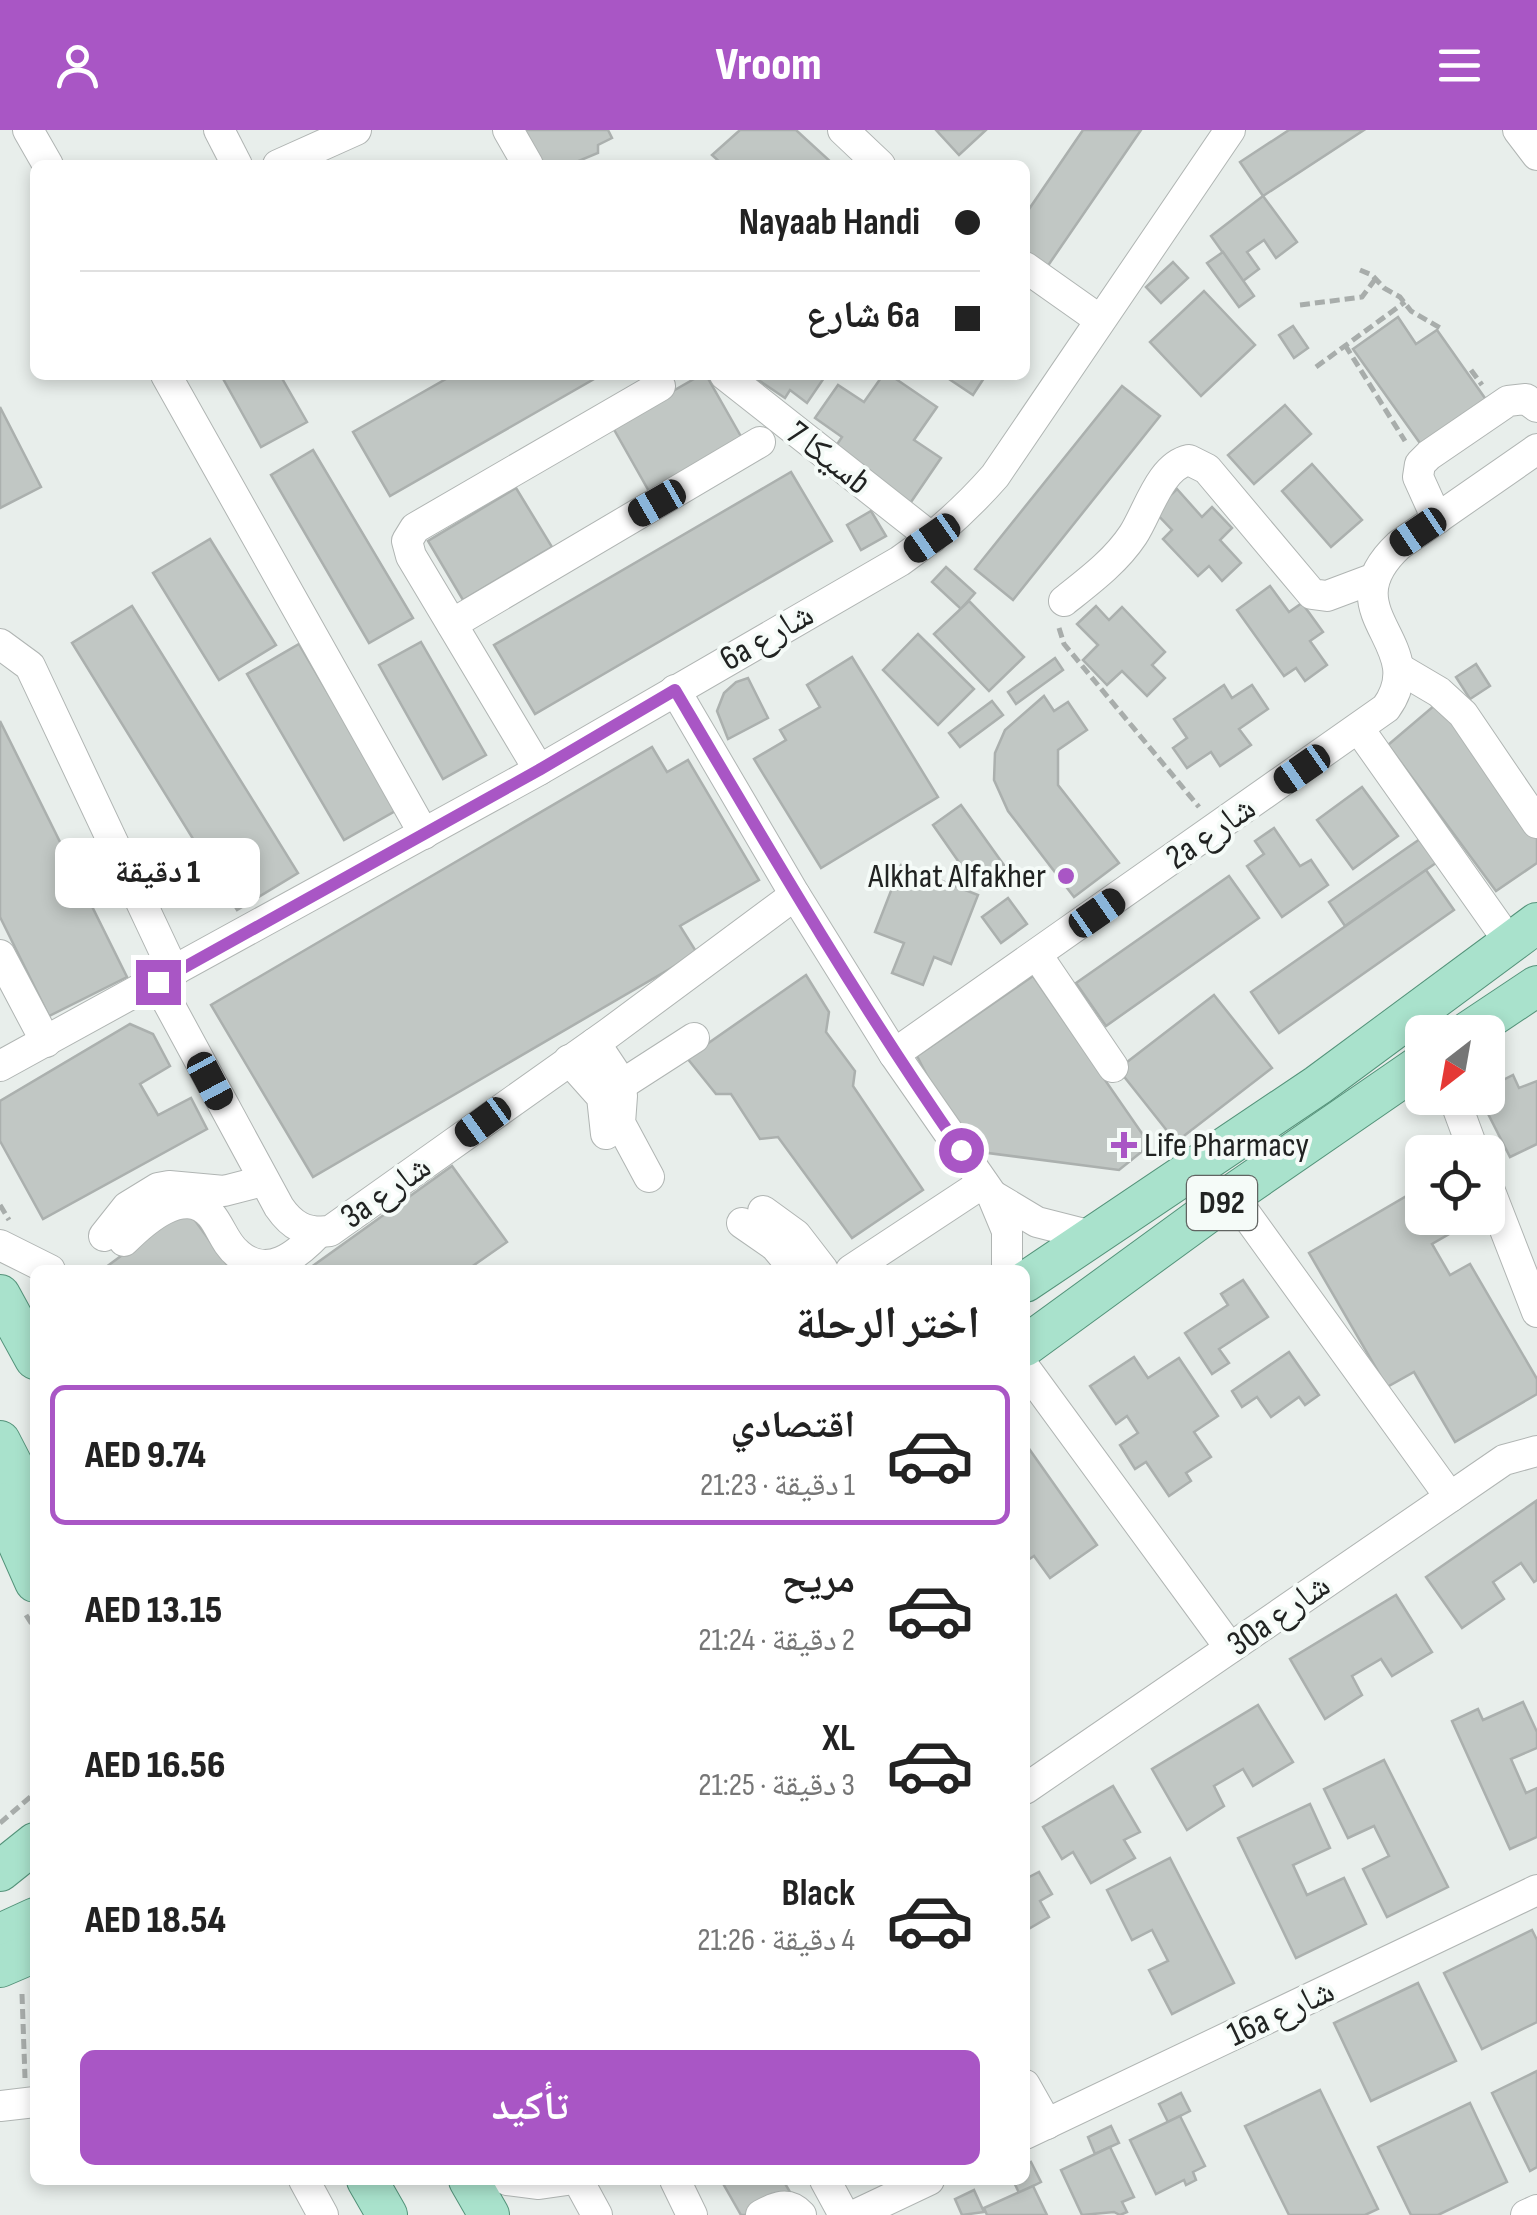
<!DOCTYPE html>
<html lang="ar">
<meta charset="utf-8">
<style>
:root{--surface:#fff;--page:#f6f6f6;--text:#222;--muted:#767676;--line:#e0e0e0;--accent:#a956c5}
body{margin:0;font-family:"Sofia Sans Condensed","Noto Naskh Arabic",sans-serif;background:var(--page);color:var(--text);direction:rtl;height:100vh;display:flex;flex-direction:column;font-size:38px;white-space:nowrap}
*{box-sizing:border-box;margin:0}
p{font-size:32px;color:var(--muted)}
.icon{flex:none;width:55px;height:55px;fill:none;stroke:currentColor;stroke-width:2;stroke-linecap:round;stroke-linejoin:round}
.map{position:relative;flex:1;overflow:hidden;direction:ltr}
.details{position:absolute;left:30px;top:1135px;width:1000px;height:920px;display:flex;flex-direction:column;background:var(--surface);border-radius:15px;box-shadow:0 5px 15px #0003;direction:rtl}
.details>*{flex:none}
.guide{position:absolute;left:30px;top:30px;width:1000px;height:220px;border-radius:15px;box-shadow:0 5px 15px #0003;direction:rtl;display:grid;align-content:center;height:220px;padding:0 50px;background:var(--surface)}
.needle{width:65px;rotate:211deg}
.tools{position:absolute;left:1405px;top:885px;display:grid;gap:20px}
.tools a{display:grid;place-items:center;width:100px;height:100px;border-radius:15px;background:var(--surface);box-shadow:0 5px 15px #0003;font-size:50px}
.end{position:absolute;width:45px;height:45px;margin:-22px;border:12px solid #a956c5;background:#fff;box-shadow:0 0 0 5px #fff}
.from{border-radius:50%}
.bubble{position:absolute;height:70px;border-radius:15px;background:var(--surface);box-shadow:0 5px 15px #0003;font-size:32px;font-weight:800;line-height:70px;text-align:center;direction:rtl}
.car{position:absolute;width:30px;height:60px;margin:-30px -15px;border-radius:12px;box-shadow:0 0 8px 2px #0007;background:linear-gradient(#222 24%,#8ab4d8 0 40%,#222 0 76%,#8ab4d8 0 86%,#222 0)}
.guide b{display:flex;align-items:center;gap:35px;height:95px;font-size:38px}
.guide b+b{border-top:2px solid var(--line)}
.guide i{width:25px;height:25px;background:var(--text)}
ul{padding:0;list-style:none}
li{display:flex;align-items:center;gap:30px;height:140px;margin:0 20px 15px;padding:0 30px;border:5px solid transparent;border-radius:15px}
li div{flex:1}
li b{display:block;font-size:38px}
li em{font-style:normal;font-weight:800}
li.current{border-color:var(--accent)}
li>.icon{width:90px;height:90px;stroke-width:1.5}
h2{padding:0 50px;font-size:45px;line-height:120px}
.cta{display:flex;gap:20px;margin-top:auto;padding:20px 50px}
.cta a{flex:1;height:115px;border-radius:15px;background:var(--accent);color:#fff;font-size:40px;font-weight:800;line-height:115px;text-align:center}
header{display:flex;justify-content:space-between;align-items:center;height:130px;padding:0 50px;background:var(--accent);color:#fff;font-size:45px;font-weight:800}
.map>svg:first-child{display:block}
.building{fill:#c1c7c4;stroke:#abb0ae;stroke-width:2.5}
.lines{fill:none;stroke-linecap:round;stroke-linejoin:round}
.minor-casing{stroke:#b0b5b3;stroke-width:32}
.major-casing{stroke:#54937a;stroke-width:42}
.path{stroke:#a8adab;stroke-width:5;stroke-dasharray:10 5;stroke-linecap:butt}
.minor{stroke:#fff;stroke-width:30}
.major{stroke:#a9e2cc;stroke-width:40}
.route{stroke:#a956c5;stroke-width:12}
.poi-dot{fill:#a956c5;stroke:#f5fbf8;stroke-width:4}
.labels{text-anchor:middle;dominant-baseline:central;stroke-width:8;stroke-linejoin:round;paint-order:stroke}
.shield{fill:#f5fbf8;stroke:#616462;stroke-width:2.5}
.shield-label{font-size:32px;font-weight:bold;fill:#212322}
.street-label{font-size:35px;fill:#212322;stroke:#f5fbf8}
.poi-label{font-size:35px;fill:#212322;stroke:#f5fbf8;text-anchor:end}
</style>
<header><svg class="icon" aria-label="menu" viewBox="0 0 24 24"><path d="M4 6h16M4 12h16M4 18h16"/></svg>Vroom<svg class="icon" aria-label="person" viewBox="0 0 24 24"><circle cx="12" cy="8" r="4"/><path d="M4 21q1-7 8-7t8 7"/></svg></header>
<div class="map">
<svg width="1537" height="2085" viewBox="0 0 1537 2085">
<rect width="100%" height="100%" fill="#e8eeeb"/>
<g class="building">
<path d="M 520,0 L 608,0 L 612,8 L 598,15 L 598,23 L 569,35 L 537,35 Z"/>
<path d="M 740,0 L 796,0 L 832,33 L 723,35 L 712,25 Z"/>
<path d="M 936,0 L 986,0 L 959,25 Z"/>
<path d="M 1083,0 L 1141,0 L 1045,140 L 1025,126 L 1025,85 Z"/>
<path d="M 1289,0 L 1364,0 L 1263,66 L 1240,32 Z"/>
<path d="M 1263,66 L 1297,112 L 1276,128 L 1264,110 L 1247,122 L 1259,139 L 1243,151 L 1211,106 Z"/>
<path d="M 1223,122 L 1254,166 L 1239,177 L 1207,133 Z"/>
<path d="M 1173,132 L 1188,148 L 1161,173 L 1146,157 Z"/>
<path d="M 1204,161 L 1255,215 L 1201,266 L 1150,212 Z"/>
<path d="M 1398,187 L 1416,214 L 1437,200 L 1487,271 L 1422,316 L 1353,219 Z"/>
<path d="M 1293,196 L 1308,218 L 1294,228 L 1279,205 Z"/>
<path d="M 221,245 L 280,245 L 307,292 L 261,317 Z"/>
<path d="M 453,245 L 601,245 L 390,366 L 353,302 Z"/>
<path d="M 701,245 L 706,245 L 743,310 L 650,363 L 612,296 Z"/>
<path d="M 751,245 L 826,245 L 807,273 L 790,260 L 785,268 Z"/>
<path d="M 883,245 L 890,245 L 937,277 L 914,310 L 941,328 L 909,375 L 832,322 L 842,307 L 815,288 L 838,255 L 864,272 Z"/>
<path d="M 943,245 L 986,245 L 973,265 Z"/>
<path d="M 1122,256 L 1160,286 L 1013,470 L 975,439 Z"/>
<path d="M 1285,275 L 1311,304 L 1254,354 L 1228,325 Z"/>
<path d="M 0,277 L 41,357 L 0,378 Z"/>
<path d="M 313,320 L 413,488 L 369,513 L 271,345 Z"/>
<path d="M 1312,334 L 1362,390 L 1331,417 L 1282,361 Z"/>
<path d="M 791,342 L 832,411 L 535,584 L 494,515 Z"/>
<path d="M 516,358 L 552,417 L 463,470 L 428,411 Z"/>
<path d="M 1177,359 L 1202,387 L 1212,377 L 1232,398 L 1220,410 L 1241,433 L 1222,451 L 1209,436 L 1198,446 L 1163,409 L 1172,400 L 1154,381 Z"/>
<path d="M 871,381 L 886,406 L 861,420 L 847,395 Z"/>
<path d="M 210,409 L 276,515 L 219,550 L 153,443 Z"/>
<path d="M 946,437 L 975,463 L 961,479 L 932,452 Z"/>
<path d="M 1270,456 L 1289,482 L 1302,473 L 1323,502 L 1310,511 L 1327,535 L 1305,551 L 1296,538 L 1284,546 L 1237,480 Z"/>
<path d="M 969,471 L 1024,527 L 989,561 L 934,504 Z"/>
<path d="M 132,476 L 298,743 L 237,780 L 72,513 Z"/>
<path d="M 1096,476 L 1109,490 L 1122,477 L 1165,522 L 1152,535 L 1165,548 L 1147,566 L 1122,541 L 1107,555 L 1083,530 L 1098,515 L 1077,494 Z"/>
<path d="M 918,504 L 974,559 L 938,595 L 883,540 Z"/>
<path d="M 421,512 L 486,625 L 443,649 L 379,535 Z"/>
<path d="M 299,514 L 397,680 L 344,710 L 247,544 Z"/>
<path d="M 852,527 L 938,667 L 821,738 L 754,629 L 786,610 L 780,600 L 820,577 L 807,555 Z"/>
<path d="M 1055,528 L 1063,540 L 1016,574 L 1008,562 Z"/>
<path d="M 1476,534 L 1490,556 L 1470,569 L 1456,547 Z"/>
<path d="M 748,548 L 768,588 L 728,609 L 717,581 L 724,563 L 736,552 Z"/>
<path d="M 1224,555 L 1232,568 L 1252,555 L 1268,579 L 1239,599 L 1251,615 L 1220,636 L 1211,622 L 1187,638 L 1173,618 L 1187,608 L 1174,589 Z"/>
<path d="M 1044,566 L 1054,581 L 1068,572 L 1087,600 L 1058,620 L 1058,655 L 1119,733 L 1074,767 L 1008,681 L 994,650 L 995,623 L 1005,600 Z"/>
<path d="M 1442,569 L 1537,702 L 1537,733 L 1496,761 L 1388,615 Z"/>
<path d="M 992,571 L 1003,585 L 960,617 L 949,603 Z"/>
<path d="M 0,591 L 127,847 L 49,886 L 0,787 Z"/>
<path d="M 652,617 L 667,642 L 688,630 L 759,750 L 680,796 L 697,823 L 313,1047 L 211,875 Z"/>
<path d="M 1362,657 L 1398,706 L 1353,739 L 1317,690 Z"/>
<path d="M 961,675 L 1006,738 L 977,758 L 933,695 Z"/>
<path d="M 1274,698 L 1300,736 L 1311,730 L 1328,755 L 1282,787 L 1247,736 L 1264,724 L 1255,711 Z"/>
<path d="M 1420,709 L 1436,733 L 1345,796 L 1329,772 Z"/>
<path d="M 901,735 L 978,765 L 951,834 L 934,827 L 923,855 L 892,843 L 904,813 L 875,802 Z"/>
<path d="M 1426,740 L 1454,780 L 1279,903 L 1251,862 Z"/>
<path d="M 1229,746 L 1259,788 L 1106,896 L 1076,853 Z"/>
<path d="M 1008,768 L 1027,794 L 1001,813 L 982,787 Z"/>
<path d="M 806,845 L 829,882 L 826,902 L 855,941 L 853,956 L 923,1060 L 852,1108 L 778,1007 L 760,1009 L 731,964 L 716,964 L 687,928 Z"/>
<path d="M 1033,846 L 1150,1015 L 1119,1040 L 965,1020 L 917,926 Z"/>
<path d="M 1214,865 L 1272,938 L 1176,1012 L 1118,939 Z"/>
<path d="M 130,894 L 153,904 L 170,936 L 140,954 L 158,985 L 191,968 L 207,999 L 43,1089 L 0,1011 L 0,971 Z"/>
<path d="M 1493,944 L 1497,953 L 1513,945 L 1519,958 L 1537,951 L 1537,1014 L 1510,1027 L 1480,968 L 1488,968 L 1488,946 Z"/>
<path d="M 452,1036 L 507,1112 L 467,1140 L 307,1140 Z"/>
<path d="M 1422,1057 L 1422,1088 L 1448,1088 L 1456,1100 L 1432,1114 L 1450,1145 L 1470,1134 L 1537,1249 L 1537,1264 L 1455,1312 L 1414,1242 L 1387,1257 L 1309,1123 Z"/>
<path d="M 186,1078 L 231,1140 L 102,1140 Z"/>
<path d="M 1243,1150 L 1268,1187 L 1219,1219 L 1229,1233 L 1212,1244 L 1185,1203 L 1228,1175 L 1221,1164 Z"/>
<path d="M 1289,1222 L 1319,1265 L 1305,1275 L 1299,1267 L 1271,1287 L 1257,1267 L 1242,1277 L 1232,1261 Z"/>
<path d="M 1134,1227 L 1148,1248 L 1179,1228 L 1218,1286 L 1194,1302 L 1211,1327 L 1186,1343 L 1191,1351 L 1169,1366 L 1146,1332 L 1135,1339 L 1120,1315 L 1138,1303 L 1127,1286 L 1116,1294 L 1090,1256 Z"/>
<path d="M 1025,1313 L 1097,1415 L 1050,1448 L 1034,1426 L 1025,1432 Z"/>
<path d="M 1536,1371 L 1537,1450 L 1534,1452 L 1521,1433 L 1493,1452 L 1504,1469 L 1462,1498 L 1426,1447 Z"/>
<path d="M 1396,1465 L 1432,1522 L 1392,1546 L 1381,1529 L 1352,1546 L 1362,1565 L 1325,1589 L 1290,1529 Z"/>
<path d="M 1523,1572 L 1537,1602 L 1537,1618 L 1511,1629 L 1526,1663 L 1537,1658 L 1537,1707 L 1510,1719 L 1452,1591 L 1478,1579 L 1483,1590 Z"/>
<path d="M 1258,1575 L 1293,1632 L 1253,1656 L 1243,1639 L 1214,1656 L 1224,1676 L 1187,1700 L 1152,1639 Z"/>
<path d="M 1384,1630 L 1448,1757 L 1387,1787 L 1363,1739 L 1389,1726 L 1374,1696 L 1348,1708 L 1324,1659 Z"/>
<path d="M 1113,1656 L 1140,1702 L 1124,1710 L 1135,1728 L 1091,1753 L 1073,1722 L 1062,1729 L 1043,1697 Z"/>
<path d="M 1310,1674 L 1330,1718 L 1293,1735 L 1307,1765 L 1344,1748 L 1366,1794 L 1296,1828 L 1238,1708 Z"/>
<path d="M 1170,1728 L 1234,1853 L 1172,1884 L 1149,1840 L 1168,1831 L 1152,1800 L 1132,1810 L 1107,1760 Z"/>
<path d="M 1025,1740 L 1029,1747 L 1039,1742 L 1052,1764 L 1040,1771 L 1049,1787 L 1025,1801 Z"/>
<path d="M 1532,1800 L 1537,1810 L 1537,1892 L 1482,1919 L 1444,1843 Z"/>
<path d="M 1418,1853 L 1456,1931 L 1371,1971 L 1334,1893 Z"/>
<path d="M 1537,1941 L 1537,2037 L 1530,2041 L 1492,1963 Z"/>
<path d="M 1320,1960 L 1378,2079 L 1365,2085 L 1289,2085 L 1245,1996 Z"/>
<path d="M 1181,1963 L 1190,1981 L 1168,1992 L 1159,1974 Z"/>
<path d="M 1470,1973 L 1507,2052 L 1438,2085 L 1411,2085 L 1378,2017 Z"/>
<path d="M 1180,1986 L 1205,2036 L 1193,2042 L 1196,2050 L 1186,2055 L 1184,2050 L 1156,2064 L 1130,2010 Z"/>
<path d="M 1111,1996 L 1119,2013 L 1095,2024 L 1088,2007 Z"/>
<path d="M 1110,2017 L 1134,2067 L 1122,2072 L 1127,2082 L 1120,2085 L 1114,2082 L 1082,2085 L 1061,2040 Z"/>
<path d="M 1031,2032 L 1041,2052 L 1019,2063 L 1013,2050 L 1025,2050 L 1025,2035 Z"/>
<path d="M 721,2050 L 783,2050 L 790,2062 L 748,2085 L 741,2085 Z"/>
<path d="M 1033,2056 L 1047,2085 L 987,2085 L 984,2078 Z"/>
<path d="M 974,2060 L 984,2082 L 962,2085 L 955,2069 Z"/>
</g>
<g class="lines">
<g class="minor-casing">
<g id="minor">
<path d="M 28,0 L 48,35"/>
<path d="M 219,0 L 237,35"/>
<path d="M 508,0 L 528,35"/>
<path d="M 843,0 L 880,35"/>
<path d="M 1518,0 L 1537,25"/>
<path d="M 278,35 L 356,0"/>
<path d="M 1025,137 L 1100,190"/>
<path d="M 166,245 L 424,704"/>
<path d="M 725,245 L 932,408"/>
<path d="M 1437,389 L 1418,347 L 1420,334 L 1429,325 L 1508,271 L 1526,269 L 1537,277"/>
<path d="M 1064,471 C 1089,451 1115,432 1133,405 C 1148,382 1160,336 1189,330 L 1207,339 L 1312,464 L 1327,466 L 1375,448"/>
<path d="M 452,494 L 760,312"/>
<path d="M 0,514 L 30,536 L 174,842"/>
<path d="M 1400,539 L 1439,562 L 1463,584 L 1537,693"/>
<path d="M 675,560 L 795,765 L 894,924 L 992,1065 L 1007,1101 L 1007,1140"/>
<path d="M 1359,599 L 1510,813"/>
<path d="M 539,640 L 411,426 L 407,411 L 415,398 L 660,256"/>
<path d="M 0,825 L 46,912"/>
<path d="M 1037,825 L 1113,937"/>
<path d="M 157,852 L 279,1077 C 292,1096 306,1104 330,1101 L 609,903 L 795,765"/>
<path d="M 595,913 L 619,949 L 622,966 L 620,993 L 649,1047"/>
<path d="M 894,924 L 1386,578 C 1433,513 1326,483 1399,415 L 1537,319"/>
<path d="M 569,930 L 602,967 L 606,1004"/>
<path d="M 0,936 L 539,640 L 900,431 C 936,406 966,379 995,346 L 1230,0"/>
<path d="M 604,966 L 694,908"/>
<path d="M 1454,968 L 1474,1022"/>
<path d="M 1488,1056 L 1537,1182"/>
<path d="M 992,1065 L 1037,1092 L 1092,1106"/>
<path d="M 1232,1065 L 1450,1367"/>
<path d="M 763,1081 L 796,1105 L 823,1140"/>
<path d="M 742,1093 L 775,1116 L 795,1140"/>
<path d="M 104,1106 L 127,1077 L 158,1058 L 169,1056 L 224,1061 L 263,1051"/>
<path d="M 124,1111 C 143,1092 184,1054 211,1085 C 221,1097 225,1114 238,1124 C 268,1150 297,1125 318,1103"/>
<path d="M 0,1115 L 50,1140"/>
<path d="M 851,1140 L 983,1053"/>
<path d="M 1025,1238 L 1230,1518"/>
<path d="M 1025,1659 L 1504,1330 L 1537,1321"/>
<path d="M 1025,1955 L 1047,1994"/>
<path d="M 0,1976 L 35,1972"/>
<path d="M 1025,2004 L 1537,1760"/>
<path d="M 304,2050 L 323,2085"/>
<path d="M 507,2050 L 539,2054 L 567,2050"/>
<path d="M 578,2050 L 597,2085"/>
<path d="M 675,2050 L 692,2085"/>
<path d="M 825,2050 L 844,2085"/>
<path d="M 761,2085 C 776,2077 788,2071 801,2085"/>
<path d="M 855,2085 L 929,2050"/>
<path d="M 1526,2085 L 1537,2080"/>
</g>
</g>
<g class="major-casing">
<g id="major">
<path d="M 1468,902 L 1537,856"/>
<path d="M 1025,1152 L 1318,955 L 1537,793"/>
<path d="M 0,1165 L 35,1229"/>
<path d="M 1025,1216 L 1232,1065 L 1422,934"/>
<path d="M 0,1311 L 35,1379"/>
<path d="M 0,1373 L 35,1452"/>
<path d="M 0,1741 L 35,1713"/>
<path d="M 0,1804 L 35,1788"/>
<path d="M 0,1837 L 35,1822"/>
<path d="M 367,2050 L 387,2085"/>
<path d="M 469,2050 L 489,2085"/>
</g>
</g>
<g class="path">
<path d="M 1360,140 L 1372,145 L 1384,158 L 1400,167 L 1411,181 L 1442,199"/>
<path d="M 1300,175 L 1362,167 L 1376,148"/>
<path d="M 1345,215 L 1405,311"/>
<path d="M 1316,237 L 1405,172"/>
<path d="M 1471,240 L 1482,255"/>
<path d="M 1059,498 L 1064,514 L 1199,677"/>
<path d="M 0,1075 L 9,1090"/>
<path d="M 26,1485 L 35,1499"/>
<path d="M 0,1693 L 35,1663"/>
<path d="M 22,1864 L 25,1948"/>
</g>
<use href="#minor" class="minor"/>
<use href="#major" class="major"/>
</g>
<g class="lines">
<path class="route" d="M 158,852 L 539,640 L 675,560 C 767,716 858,872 961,1020"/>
</g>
<g class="poi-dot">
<circle cx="1066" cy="746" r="10"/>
<path d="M1119 1000h10v10h10v10h-10v10h-10v-10h-10v-10h10z"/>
</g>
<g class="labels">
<rect class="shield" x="1187" y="1046" width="70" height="54" rx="8"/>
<g class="shield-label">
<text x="1222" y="1073">D92</text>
</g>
<g class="street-label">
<text transform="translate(828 328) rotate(38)">سيكا 7b</text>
<text transform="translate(767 507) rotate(-30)">6a شارع</text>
<text transform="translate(1211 703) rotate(-35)">2a شارع</text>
<text transform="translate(386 1062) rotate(-35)">3a شارع</text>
<text transform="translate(1279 1485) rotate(-35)">30a شارع</text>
<text transform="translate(1281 1883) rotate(-25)">16a شارع</text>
</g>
<g class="poi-label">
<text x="1046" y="746">Alkhat Alfakher</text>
<text x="1144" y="1015" text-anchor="start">Life Pharmacy</text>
</g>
</g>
</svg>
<div class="tools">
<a><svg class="needle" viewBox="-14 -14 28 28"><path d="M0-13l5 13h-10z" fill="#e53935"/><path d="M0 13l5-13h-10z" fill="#767676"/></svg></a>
<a><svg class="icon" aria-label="locate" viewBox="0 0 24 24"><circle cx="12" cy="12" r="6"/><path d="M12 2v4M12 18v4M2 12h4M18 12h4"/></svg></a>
</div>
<i class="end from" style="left:961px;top:1020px"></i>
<i class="end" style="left:158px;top:852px"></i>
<div class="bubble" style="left:55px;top:708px;width:205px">1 دقيقة</div>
<i class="car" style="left:657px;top:373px;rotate:240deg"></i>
<i class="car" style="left:1418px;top:402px;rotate:236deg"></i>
<i class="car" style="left:932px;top:408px;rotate:235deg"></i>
<i class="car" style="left:1302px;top:639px;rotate:235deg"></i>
<i class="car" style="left:1097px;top:783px;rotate:55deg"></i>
<i class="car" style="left:210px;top:951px;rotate:152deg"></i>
<i class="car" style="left:483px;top:992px;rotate:234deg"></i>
<div class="guide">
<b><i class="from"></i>Nayaab Handi</b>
<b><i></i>6a شارع</b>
</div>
<section class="details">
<h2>اختر الرحلة</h2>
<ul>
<li class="current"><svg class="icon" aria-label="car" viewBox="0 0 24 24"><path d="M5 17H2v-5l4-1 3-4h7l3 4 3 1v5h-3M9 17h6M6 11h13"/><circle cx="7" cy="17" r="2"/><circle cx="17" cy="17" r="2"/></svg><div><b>اقتصادي</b><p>1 دقيقة · 21:23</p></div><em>AED 9.74</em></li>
<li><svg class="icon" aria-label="car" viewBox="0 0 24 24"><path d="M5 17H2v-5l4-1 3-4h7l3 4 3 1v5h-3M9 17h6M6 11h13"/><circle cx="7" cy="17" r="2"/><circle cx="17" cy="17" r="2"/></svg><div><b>مريح</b><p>2 دقيقة · 21:24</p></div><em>AED 13.15</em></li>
<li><svg class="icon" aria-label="car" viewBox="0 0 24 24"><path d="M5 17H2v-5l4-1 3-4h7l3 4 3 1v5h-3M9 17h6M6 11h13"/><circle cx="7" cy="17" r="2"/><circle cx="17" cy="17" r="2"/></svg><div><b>XL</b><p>3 دقيقة · 21:25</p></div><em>AED 16.56</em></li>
<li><svg class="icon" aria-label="car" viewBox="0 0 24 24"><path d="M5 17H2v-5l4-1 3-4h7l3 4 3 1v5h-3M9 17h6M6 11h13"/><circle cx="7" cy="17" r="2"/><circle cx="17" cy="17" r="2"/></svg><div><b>Black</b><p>4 دقيقة · 21:26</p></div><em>AED 18.54</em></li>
</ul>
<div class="cta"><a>تأكيد</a></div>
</section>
</div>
